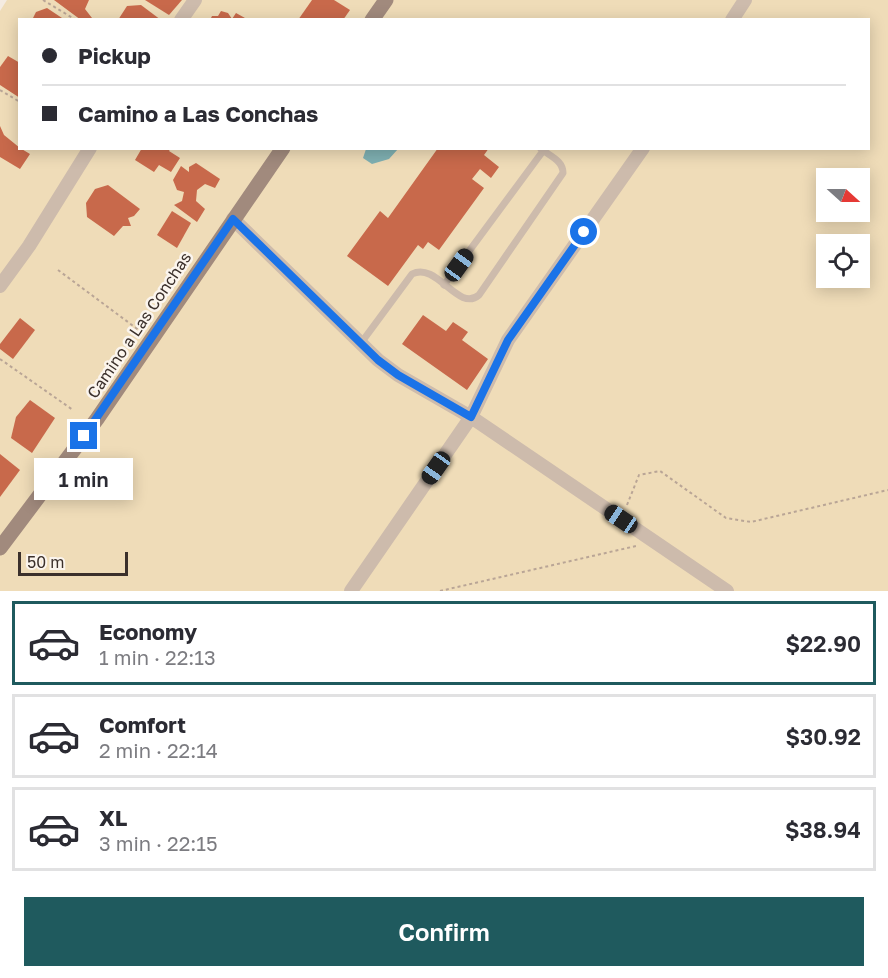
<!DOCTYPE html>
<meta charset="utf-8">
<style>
:root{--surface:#fff;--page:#f2f2f3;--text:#2b2b33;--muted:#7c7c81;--line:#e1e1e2;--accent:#1f5a5e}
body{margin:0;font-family:"Golos Text",sans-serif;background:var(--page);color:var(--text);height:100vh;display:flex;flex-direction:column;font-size:22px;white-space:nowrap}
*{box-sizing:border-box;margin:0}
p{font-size:20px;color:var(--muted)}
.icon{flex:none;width:33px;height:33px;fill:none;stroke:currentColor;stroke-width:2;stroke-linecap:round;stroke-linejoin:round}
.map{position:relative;height:591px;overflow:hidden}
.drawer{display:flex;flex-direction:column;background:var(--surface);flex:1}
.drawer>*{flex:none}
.banner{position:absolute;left:18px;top:18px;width:852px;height:132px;border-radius:0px;box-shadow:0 3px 15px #0003;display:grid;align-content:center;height:132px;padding:0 24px;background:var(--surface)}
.needle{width:39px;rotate:111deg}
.tools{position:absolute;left:816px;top:168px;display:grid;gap:12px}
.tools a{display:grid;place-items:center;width:54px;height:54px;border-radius:0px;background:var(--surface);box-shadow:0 3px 15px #0003;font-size:30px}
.scale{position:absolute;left:18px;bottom:15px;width:110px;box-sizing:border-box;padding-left:6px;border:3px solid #3b302b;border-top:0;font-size:16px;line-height:21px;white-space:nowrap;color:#3b302b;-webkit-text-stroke:4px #fbf5ee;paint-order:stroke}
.end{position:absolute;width:27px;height:27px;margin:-14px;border:8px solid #1a73e8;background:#fff;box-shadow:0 0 0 3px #fff}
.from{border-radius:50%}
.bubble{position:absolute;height:42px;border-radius:0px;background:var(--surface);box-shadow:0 3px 15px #0003;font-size:20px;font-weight:600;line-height:42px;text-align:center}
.car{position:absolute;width:18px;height:36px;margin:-18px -9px;border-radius:8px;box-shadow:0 0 4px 2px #0007;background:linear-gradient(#222 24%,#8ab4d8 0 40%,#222 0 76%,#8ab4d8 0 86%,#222 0)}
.banner b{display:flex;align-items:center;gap:21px;height:57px;font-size:22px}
.banner b+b{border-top:2px solid var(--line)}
.banner i{width:15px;height:15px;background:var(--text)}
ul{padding:10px 0 0;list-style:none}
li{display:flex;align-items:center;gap:18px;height:84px;margin:0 12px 9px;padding:0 12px;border:3px solid var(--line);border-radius:0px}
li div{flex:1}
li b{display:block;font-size:22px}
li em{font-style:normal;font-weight:600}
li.selected{border-color:var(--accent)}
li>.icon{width:54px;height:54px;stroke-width:1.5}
.cta{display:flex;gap:12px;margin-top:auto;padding:12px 24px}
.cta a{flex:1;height:69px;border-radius:0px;background:var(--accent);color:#fff;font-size:24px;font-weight:600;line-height:69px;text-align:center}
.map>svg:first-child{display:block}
.sand{fill:#efdcb8;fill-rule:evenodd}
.water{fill:#7fb0b2}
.building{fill:#c8694b}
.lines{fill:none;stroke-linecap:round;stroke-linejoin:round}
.path{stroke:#b9a596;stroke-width:2;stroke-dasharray:3 3;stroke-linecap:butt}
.lane{stroke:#cdbbac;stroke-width:7}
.street{stroke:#cdbbac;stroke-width:14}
.secondary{stroke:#a18a7d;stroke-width:15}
.route{stroke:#1a73e8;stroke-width:8}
.labels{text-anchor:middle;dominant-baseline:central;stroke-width:5;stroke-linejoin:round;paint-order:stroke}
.street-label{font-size:16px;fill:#3b302b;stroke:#fbf5ee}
</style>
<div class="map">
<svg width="888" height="591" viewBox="0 0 888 591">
<rect width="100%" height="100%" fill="#f4ebe1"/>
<path class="sand" d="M 7,0 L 888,0 L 888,591 L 0,591 L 0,11 ZM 20,20 L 868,20 L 868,148 L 20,148 ZM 826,178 L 860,178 L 860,212 L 826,212 ZM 826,244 L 860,244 L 860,278 L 826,278 Z"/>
<path class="water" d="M 366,149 L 366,148 L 398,149 L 389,159 L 372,164 L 363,158 Z"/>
<g class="building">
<path d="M 54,0 L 89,0 L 85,9 L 92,18 L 81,20 Z"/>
<path d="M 145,0 L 182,0 L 169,15 Z"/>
<path d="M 312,0 L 334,0 L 350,10 L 343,20 L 298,20 Z"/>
<path d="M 141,5 L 161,20 L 118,20 L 127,6 Z"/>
<path d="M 47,8 L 65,20 L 32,20 L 36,12 Z"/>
<path d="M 221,11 L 228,13 L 232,19 L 236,13 L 245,18 L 244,20 L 210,20 L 212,16 L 218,16 Z"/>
<path d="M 8,56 L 20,63 L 20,98 L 0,85 L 0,67 Z"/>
<path d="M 0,126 L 4,135 L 20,148 L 30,154 L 20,169 L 0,157 Z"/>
<path d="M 142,148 L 171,148 L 169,151 L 180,158 L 171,172 L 159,165 L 154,172 L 135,160 Z"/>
<path d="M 438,148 L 489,148 L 484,155 L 499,167 L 491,178 L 480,169 L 472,179 L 484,188 L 439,250 L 428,242 L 423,249 L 418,245 L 388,286 L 347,256 L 380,211 L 388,218 Z"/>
<path d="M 196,163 L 220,179 L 215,188 L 205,184 L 197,190 L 196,201 L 205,209 L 197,222 L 174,205 L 182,201 L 184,192 L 177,190 L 173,180 L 181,166 L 189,172 L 189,167 Z"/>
<path d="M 108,185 L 140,209 L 134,216 L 128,218 L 131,226 L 123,226 L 114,236 L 87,217 L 86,203 L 95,189 Z"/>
<path d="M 172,211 L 191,223 L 177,248 L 157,235 Z"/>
<path d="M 423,315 L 446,331 L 453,322 L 468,332 L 462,340 L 488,359 L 467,390 L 402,344 Z"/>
<path d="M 20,318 L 35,330 L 13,359 L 0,349 L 0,344 Z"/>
<path d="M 30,400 L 55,418 L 32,453 L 11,438 L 16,417 Z"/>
<path d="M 0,454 L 20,470 L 0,497 Z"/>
</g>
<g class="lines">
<g class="path">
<path d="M 43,0 L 76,20"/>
<path d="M 0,90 L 20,102"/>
<path d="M 58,270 L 140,331"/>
<path d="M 0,359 L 73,410"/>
<path d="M 627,505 L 639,475 L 660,471 L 726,518 L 751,522 L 888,490"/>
<path d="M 440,591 L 636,546"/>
</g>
<g class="lane">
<path d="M 444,285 L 543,151"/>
<path d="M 361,343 L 412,274 C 437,261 458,313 479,295 L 563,173 C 563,160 549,156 540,148"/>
</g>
<g class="street">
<path d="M 181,20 L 195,0"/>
<path d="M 732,20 L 745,0"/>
<path d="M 233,219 L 378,360 L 398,375 L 471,417 L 727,591"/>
<path d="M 0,286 L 29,246 L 90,148"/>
<path d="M 351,591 L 471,417 L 508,340 L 643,148"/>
</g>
<g class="secondary">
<path d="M 372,20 L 386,0"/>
<path d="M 0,548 L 97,419 L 283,148"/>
</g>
</g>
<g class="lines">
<path class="route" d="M 84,436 L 233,219 L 378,360 L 398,375 L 471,417 L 508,340 L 584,232"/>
</g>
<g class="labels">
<g class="street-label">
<text transform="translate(139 325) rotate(-56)">Camino a Las Conchas</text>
</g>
</g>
</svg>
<div class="tools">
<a><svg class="needle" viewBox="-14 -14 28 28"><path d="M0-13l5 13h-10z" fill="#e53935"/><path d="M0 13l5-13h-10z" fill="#7c7c81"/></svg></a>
<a><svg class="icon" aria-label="locate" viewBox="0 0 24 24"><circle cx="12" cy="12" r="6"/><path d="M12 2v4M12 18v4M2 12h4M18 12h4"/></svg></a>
</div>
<div class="scale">50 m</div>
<i class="end from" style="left:584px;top:232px"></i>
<i class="end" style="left:84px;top:436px"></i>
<div class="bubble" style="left:34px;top:458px;width:99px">1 min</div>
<i class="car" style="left:459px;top:265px;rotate:36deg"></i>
<i class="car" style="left:436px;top:468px;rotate:215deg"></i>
<i class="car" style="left:621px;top:519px;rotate:304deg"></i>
<div class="banner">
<b><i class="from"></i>Pickup</b>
<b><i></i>Camino a Las Conchas</b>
</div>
</div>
<section class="drawer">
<ul>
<li class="selected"><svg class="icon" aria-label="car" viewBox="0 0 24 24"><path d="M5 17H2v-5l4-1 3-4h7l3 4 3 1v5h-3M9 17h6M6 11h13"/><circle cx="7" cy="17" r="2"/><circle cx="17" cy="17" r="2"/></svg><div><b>Economy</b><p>1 min · 22:13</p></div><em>$22.90</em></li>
<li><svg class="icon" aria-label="car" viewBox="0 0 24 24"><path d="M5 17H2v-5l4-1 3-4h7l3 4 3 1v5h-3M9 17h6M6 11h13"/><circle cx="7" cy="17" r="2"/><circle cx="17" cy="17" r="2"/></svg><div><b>Comfort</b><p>2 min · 22:14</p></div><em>$30.92</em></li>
<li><svg class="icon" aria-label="car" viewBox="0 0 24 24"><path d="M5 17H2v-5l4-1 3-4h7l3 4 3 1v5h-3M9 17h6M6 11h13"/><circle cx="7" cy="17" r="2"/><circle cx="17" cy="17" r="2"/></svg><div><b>XL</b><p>3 min · 22:15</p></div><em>$38.94</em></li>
</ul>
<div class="cta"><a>Confirm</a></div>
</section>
